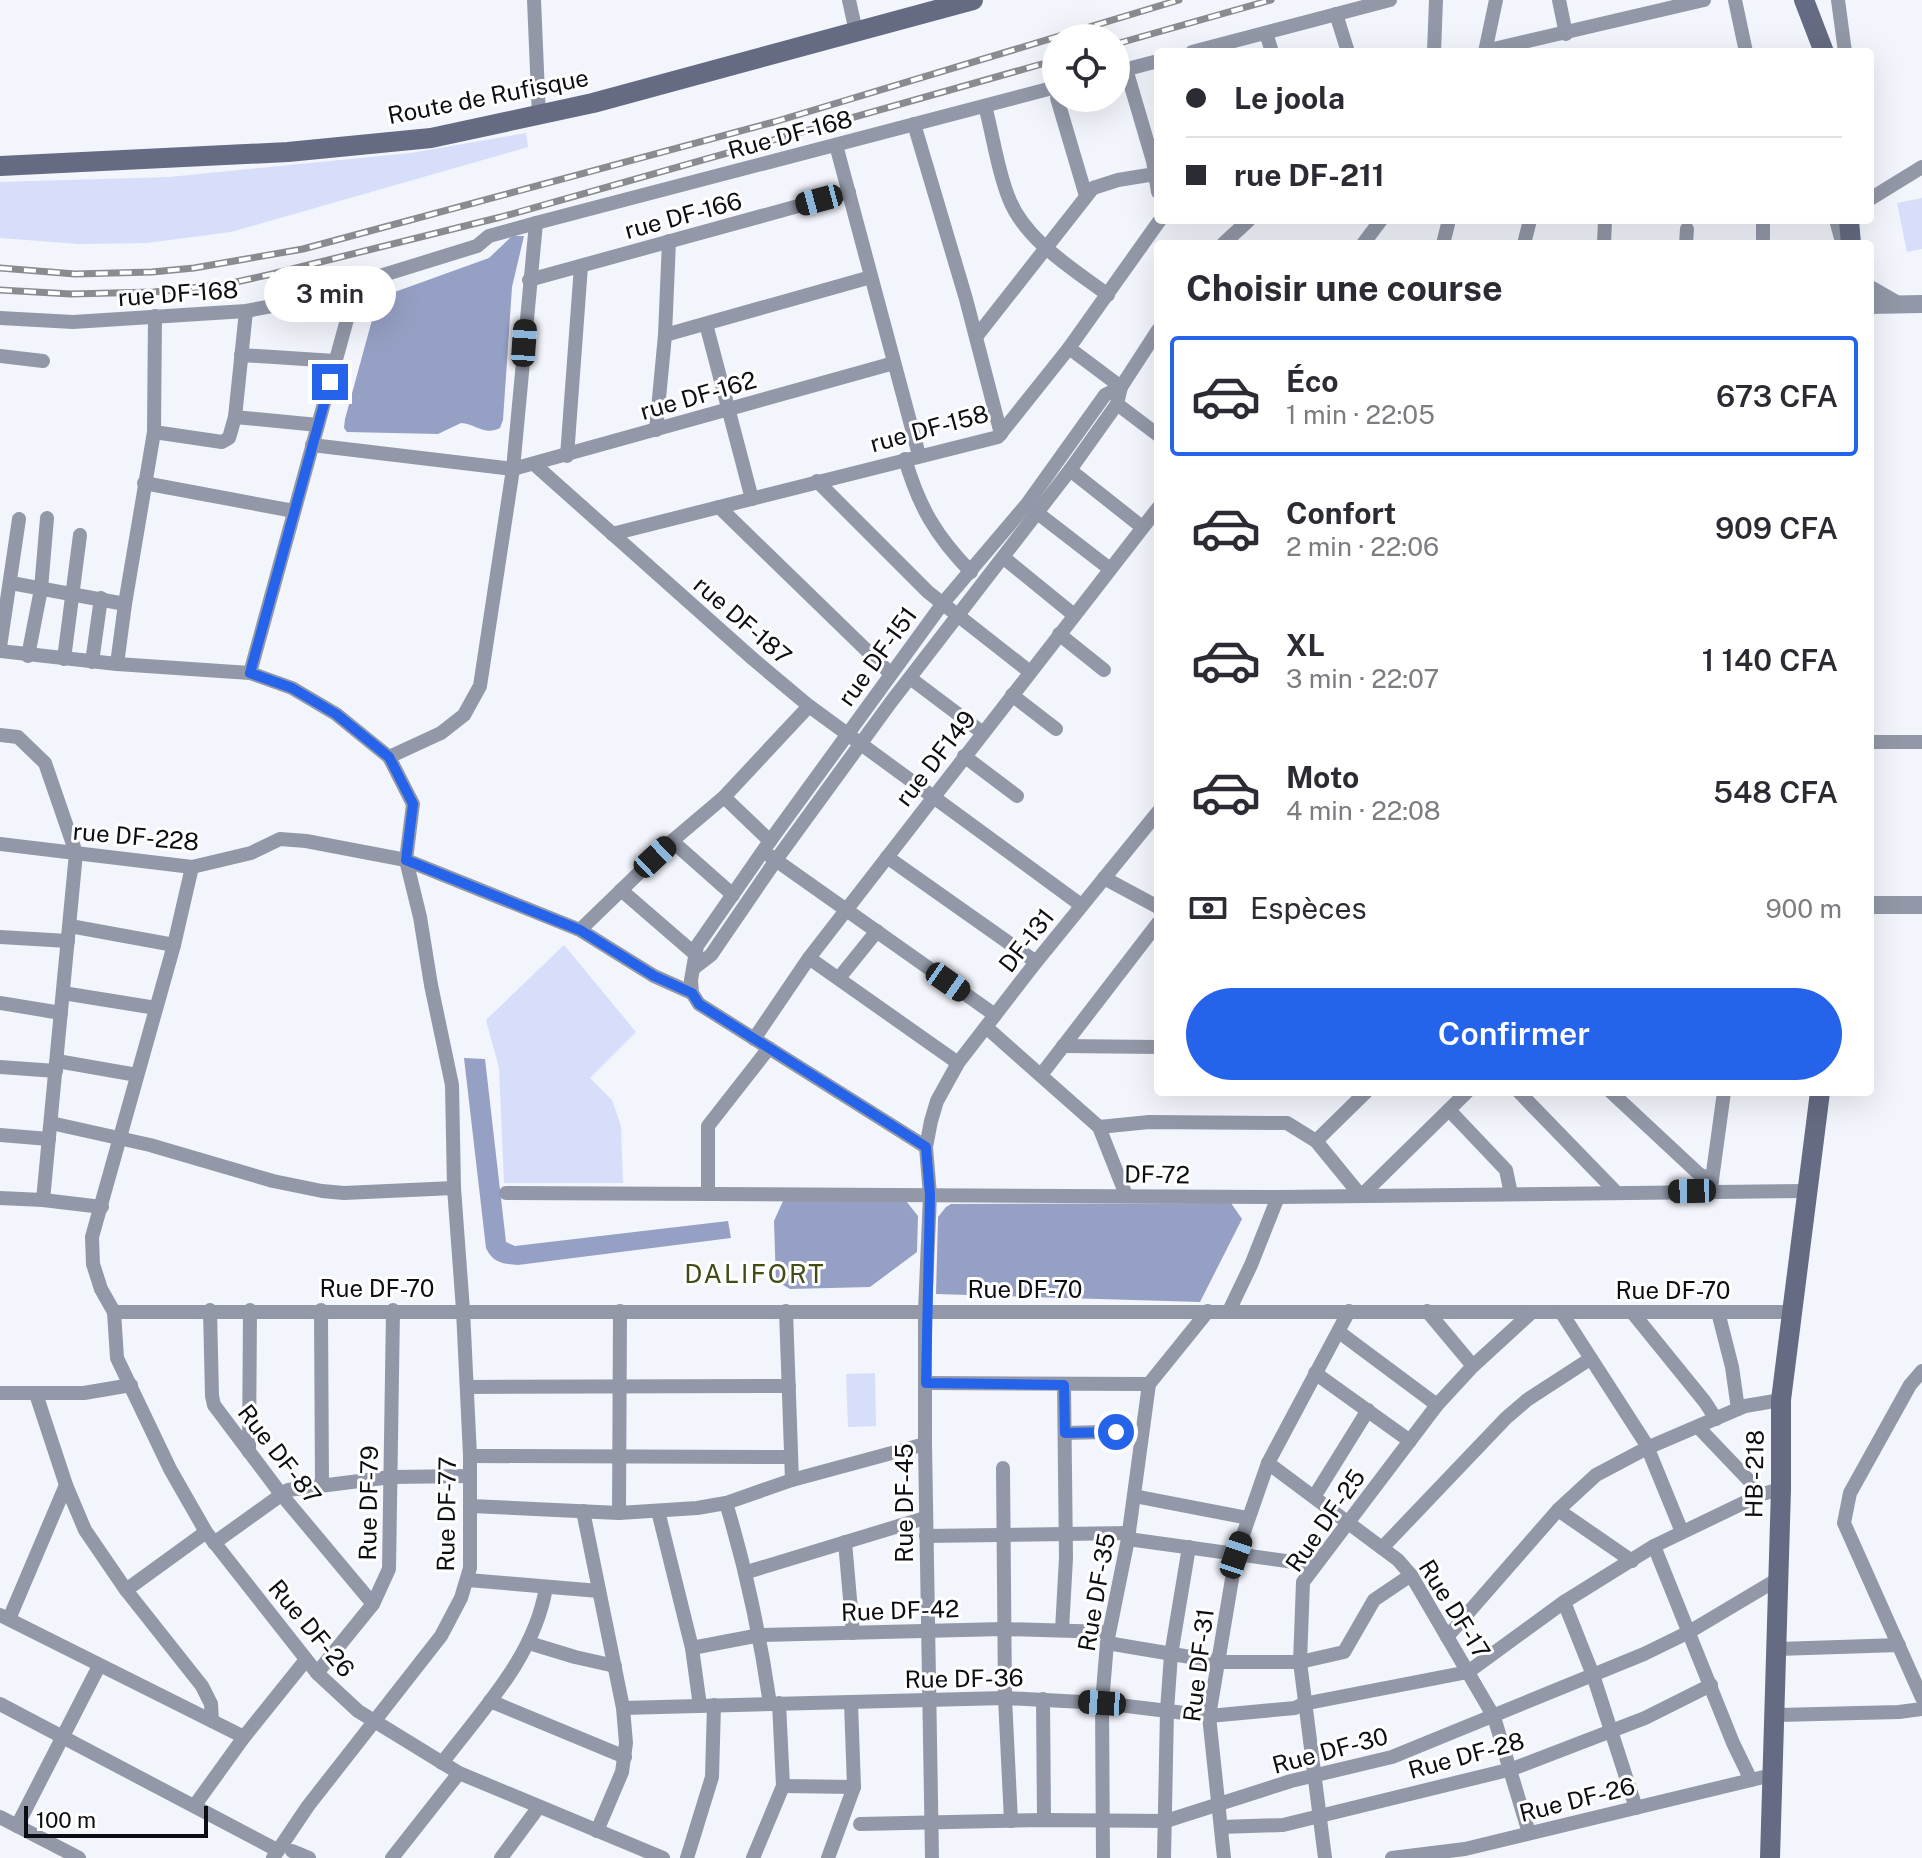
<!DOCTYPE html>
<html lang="fr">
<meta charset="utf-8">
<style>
:root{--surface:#fff;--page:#f7f7f7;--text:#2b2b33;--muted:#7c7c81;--line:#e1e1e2;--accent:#2563eb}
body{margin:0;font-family:"Public Sans",sans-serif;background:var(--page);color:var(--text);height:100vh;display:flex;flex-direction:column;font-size:30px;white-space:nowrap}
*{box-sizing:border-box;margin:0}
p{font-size:26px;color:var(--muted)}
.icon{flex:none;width:44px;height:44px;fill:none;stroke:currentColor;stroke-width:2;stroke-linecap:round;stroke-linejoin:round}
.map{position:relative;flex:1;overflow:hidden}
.drawer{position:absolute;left:1154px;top:240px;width:720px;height:856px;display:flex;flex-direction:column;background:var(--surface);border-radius:8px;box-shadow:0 8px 32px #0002}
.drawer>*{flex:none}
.top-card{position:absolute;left:1154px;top:48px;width:720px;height:176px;border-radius:8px;box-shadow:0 8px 32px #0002;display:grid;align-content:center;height:176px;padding:0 32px;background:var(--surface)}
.tools{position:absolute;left:1042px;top:24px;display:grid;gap:16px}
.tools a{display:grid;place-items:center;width:88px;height:88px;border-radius:50%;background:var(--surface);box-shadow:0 8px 32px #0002;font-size:40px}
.scale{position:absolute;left:24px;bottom:20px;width:184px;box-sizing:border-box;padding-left:8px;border:4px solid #0d0e13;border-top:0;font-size:22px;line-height:28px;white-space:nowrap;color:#0d0e13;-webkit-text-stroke:6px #fff;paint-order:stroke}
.end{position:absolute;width:36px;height:36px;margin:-18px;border:10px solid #2563eb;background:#fff;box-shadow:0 0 0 4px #fff}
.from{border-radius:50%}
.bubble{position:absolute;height:56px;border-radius:28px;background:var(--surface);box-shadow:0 8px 32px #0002;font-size:26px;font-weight:600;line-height:56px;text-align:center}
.car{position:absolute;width:24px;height:48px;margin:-24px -12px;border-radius:10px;box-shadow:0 0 6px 2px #0007;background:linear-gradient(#222 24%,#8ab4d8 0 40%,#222 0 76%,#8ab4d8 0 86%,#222 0)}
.top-card b{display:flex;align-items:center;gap:28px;height:76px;font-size:30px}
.top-card b+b{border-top:2px solid var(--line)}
.top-card i{width:20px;height:20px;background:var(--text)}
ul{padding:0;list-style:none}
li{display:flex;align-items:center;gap:24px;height:120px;margin:0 16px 12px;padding:0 16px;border:4px solid transparent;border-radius:8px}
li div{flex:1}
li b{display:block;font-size:30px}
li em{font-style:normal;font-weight:600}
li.on{border-color:var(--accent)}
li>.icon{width:72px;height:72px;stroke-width:1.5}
h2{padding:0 32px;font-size:36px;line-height:96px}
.pay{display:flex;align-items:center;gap:20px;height:88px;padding:0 32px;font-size:30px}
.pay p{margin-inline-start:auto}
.cta{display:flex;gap:16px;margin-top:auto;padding:16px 32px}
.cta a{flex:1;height:92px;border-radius:48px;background:var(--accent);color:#fff;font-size:32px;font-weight:600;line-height:92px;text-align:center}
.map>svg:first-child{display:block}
.green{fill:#d6defa}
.water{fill:#96a0c4}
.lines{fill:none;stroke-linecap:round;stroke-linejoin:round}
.minor{stroke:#9398a8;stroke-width:14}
.tertiary{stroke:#9398a8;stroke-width:18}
.secondary{stroke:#656b82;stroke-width:20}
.rail-casing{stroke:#898b91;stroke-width:7}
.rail{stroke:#fff;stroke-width:4;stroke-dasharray:12;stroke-linecap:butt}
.route{stroke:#2563eb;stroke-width:10}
.labels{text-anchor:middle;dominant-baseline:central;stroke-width:6;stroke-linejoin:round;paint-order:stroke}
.street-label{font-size:24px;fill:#0d0e13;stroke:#fff}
.neighbourhood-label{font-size:26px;letter-spacing:2px;fill:#414d15;stroke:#fff}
</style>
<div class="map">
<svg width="1922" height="1858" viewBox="0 0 1922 1858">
<rect width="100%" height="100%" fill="#f3f5fc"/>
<g class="green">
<path d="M 526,133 L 528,147 L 231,232 L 147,243 L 79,244 L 0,238 L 0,182 L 169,177 L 411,153 Z"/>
<path d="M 1922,198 L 1922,249 L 1907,252 L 1897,203 Z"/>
<path d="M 564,945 L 636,1032 L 590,1078 L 612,1100 L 621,1126 L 623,1183 L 504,1183 L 499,1068 L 486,1020 Z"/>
<path d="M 875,1373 L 876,1426 L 848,1427 L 846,1374 Z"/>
</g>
<g class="water">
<path d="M 512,236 L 524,236 L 512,287 L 503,420 L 500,428 C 485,436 476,424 461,423 L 438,434 L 347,432 L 344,428 L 345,419 L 378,298 L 489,258 Z"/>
<path d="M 464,1058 L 485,1059 L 506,1242 L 515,1246 L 728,1221 L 731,1238 L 518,1265 C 503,1264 493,1263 486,1248 Z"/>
<path d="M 783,1201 L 906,1201 L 918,1216 L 917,1252 L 870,1287 L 790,1289 L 776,1281 L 774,1221 Z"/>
<path d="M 1231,1203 L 1242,1219 L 1200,1302 L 936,1294 L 938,1217 L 946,1207 L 951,1204 Z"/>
</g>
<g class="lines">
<g class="minor">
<path d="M 534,0 L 539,117"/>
<path d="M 849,0 L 856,32"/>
<path d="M 1559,0 L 1566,34"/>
<path d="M 1735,0 L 1746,52"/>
<path d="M 1838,0 L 1845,52"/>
<path d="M 1336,14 L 1348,52"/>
<path d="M 1266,33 L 1272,52"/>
<path d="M 1485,51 L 1704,0"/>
<path d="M 1192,52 L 1390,0"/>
<path d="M 1434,52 L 1436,0"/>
<path d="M 1485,52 L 1496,0"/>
<path d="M 1126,69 L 1153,161 L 1158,192"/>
<path d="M 1116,72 L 1158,61"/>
<path d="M 1057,98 L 1086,196"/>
<path d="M 985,106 C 993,135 997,168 1008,196 C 1024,240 1072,268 1108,295"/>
<path d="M 914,124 L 966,299 L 1001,434"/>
<path d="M 836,145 L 919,455"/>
<path d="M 1870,199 L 1922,167"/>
<path d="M 1763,220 L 1763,239"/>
<path d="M 1836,220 L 1842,242"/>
<path d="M 1223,244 L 1249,220"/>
<path d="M 1363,244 L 1381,220"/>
<path d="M 1443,244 L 1449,220"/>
<path d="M 1524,244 L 1530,220"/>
<path d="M 1604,244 L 1605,220"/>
<path d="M 1686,244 L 1687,229"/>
<path d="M 529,280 L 849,192"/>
<path d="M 0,318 L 73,322 L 246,311 L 299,301 L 477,246 L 489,236 L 536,223 L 1056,87"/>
<path d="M 706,324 L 752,499"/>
<path d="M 665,335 L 871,277"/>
<path d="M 976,337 L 1093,188 L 1118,180 L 1155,174"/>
<path d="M 1069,348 L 1121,387"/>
<path d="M 241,355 L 335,361"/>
<path d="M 0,356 L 43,361"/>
<path d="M 1117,404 L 1158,435"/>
<path d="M 235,417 L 318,425"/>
<path d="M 656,430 L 665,335 L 669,241"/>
<path d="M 154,432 L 222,442 L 229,438 L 235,417 L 246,311"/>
<path d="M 312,445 L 513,469 L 894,363"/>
<path d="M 567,456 L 581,266"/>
<path d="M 905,459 C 919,507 936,536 971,572"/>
<path d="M 534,464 L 753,659 L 809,706 L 1081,905"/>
<path d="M 1070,470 L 1142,527"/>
<path d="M 817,481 L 928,592 L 1030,672"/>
<path d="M 144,483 L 294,511"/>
<path d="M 719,507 L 891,674"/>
<path d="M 1031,508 L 1110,569"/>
<path d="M 612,534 L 998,437 L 1069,348 L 1160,220"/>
<path d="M 1004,558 L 1074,615"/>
<path d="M 11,583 L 125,604"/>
<path d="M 1059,634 L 1104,670"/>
<path d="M 0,647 L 19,519"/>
<path d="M 0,651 L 117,664 L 250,673 L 292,688 L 336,714 L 389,757 L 413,804 L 406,860 L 420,917 L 431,985 L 452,1085 L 454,1188 L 463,1310 L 470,1456 L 470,1568 L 461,1598 L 441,1636 L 308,1806 L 273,1858"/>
<path d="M 28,656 L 41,589 L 47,518"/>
<path d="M 64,659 L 80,535"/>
<path d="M 92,662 L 101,598"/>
<path d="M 117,664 L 125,604 L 154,432 L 155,316"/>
<path d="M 250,673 L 357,283"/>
<path d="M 910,678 L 983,733"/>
<path d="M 1012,695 L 1056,729"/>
<path d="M 0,735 L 18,737 L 45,763 L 76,853 L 43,1200"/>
<path d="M 1870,742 L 1922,742"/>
<path d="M 964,756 L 1017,796"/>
<path d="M 389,757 L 441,733 L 464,715 L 480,686 L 513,469 L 536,223"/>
<path d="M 724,797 L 770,841"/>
<path d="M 672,841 L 733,895"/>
<path d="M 0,844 L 192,867 L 251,853 L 280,839 L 306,841 L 406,860 L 580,930 L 654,976 L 692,993 L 699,1004 L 926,1147"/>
<path d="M 770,856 L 995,1015"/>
<path d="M 887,857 L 1036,962"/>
<path d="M 192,867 L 174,945 L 92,1237 L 93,1264 L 101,1289 L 114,1312 L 117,1358 L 170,1469 L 206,1532 L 317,1673 L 358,1711 L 459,1773 L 663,1858"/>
<path d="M 1104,878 L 1158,907"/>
<path d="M 621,890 L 695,954"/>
<path d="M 70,926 L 174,945"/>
<path d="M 580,930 L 672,841 L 724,797 L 809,706"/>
<path d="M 0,937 L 68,941"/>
<path d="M 809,958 L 958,1063"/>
<path d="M 694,968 L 711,955 L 776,860 L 891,702 L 1070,470 L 1117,404 L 1121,387 L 1158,330"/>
<path d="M 839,978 L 877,931"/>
<path d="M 63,993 L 156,1008"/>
<path d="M 692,993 L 691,980 L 697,946 L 770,841 L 943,603 L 1027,504 L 1105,395 L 1121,387"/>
<path d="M 0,1003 L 61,1013"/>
<path d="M 986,1027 L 1099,1127 L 1126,1195"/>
<path d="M 754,1039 L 809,958 L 1158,508"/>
<path d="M 1063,1046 L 1158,1047"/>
<path d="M 57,1061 L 137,1075"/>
<path d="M 0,1067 L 56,1071"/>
<path d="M 1041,1075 L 1158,923"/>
<path d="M 1519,1092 L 1617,1193"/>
<path d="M 1611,1092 L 1699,1174 L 1712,1180"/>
<path d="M 1449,1110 L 1506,1170 L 1511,1194"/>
<path d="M 51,1123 L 150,1145 L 273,1181 L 322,1191 L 344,1193 L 454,1188"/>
<path d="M 1099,1127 L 1149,1122 L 1287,1123 L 1316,1141 L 1361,1196 L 1467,1092"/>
<path d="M 0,1135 L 49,1139"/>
<path d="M 1316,1141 L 1366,1092"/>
<path d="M 1711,1187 L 1724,1092"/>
<path d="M 506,1193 L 1278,1197 L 1808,1191"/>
<path d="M 708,1194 L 708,1126 L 769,1048"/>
<path d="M 0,1198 L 43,1200 L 102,1207"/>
<path d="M 210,1310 L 212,1396 L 214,1405 L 281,1494 L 373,1604"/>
<path d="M 321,1310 L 322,1485"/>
<path d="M 786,1311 L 792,1480"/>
<path d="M 1229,1311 L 1251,1265 L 1278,1197"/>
<path d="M 1427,1311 L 1473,1366"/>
<path d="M 114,1312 L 1793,1312"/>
<path d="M 1561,1312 L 1646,1444 L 1682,1532"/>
<path d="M 1632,1312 L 1705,1402 L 1716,1419"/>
<path d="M 1718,1312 L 1732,1367 L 1738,1409"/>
<path d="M 1339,1332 L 1437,1405"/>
<path d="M 1922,1371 L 1910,1385 L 1850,1493 L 1844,1523 L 1922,1698"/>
<path d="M 1315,1373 L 1410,1441"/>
<path d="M 926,1383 L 1149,1384"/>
<path d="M 1149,1384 L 1208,1311"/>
<path d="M 467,1387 L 789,1386"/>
<path d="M 0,1393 L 84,1393 L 131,1385"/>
<path d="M 36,1394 L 66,1485 L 85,1530 L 126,1590 L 202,1686 L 211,1704 L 212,1721"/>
<path d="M 1698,1427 L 1762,1494"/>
<path d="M 1065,1433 L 1142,1431"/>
<path d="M 249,1452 L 250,1310"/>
<path d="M 470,1456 L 790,1457"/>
<path d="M 1268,1463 L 1398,1560 L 1411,1575 L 1494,1717 L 1529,1833"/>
<path d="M 1003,1468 L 1005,1698 L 1011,1821"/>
<path d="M 1134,1496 L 1248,1518"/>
<path d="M 1314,1497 L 1368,1410"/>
<path d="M 726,1503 C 746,1569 760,1635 770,1704"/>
<path d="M 471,1506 L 619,1513 L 697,1508 L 726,1503 L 792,1480 L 925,1444"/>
<path d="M 1558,1510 L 1632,1561"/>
<path d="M 583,1511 L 623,1708 L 626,1743 L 622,1772 L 597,1831"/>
<path d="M 658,1511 L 692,1648 L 700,1706"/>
<path d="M 619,1513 L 620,1311"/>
<path d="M 926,1536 L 1129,1533"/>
<path d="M 1128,1539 L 1315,1565"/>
<path d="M 845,1542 L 853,1633"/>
<path d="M 214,1543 L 288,1490 L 391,1477 L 470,1476"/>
<path d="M 1654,1546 L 1733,1743 L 1751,1780"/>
<path d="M 1382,1548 L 1506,1418 L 1527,1400 L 1590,1359"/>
<path d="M 747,1572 L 925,1518"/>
<path d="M 468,1580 L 599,1591"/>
<path d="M 126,1590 L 206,1532"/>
<path d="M 1564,1602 L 1593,1675 L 1636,1808"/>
<path d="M 0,1615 L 244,1737"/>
<path d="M 9,1619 L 66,1485"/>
<path d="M 1062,1630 L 1066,1558 L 1064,1385"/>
<path d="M 1447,1637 L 1558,1510 L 1596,1475 L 1647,1448 L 1745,1406 L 1781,1400"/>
<path d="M 529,1643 L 575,1657 L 615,1666"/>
<path d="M 1107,1643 L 1220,1662 L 1300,1662 L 1344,1652 L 1374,1600 L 1411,1575"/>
<path d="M 692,1648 L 760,1635 L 1003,1629 L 1109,1632"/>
<path d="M 1775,1649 L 1899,1645"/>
<path d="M 317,1673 L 373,1604 L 389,1569 L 393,1310"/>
<path d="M 1043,1699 L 1044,1820"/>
<path d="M 490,1701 L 625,1757"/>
<path d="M 0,1704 L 277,1850"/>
<path d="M 623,1708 L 1005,1698 L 1102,1703 L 1209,1716 L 1295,1708 L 1303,1704 L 1468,1672 L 1564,1602 L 1654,1546 L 1762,1494 L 1781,1489"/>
<path d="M 1774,1715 L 1899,1712 L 1922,1709"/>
<path d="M 442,1763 C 483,1709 535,1656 546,1587"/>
<path d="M 783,1786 L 854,1787"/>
<path d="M 195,1805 L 244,1737 L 305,1661"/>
<path d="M 0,1817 L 79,1858"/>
<path d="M 860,1824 L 1044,1820 L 1166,1821 L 1291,1781 L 1392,1757 L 1644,1654 L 1689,1632 L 1778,1579"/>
<path d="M 17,1826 L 99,1666"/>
<path d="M 1221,1827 L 1283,1825 L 1512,1769 L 1645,1718 L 1711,1685"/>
<path d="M 292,1851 L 309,1858"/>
<path d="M 392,1858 L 459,1773"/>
<path d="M 501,1858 L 538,1808"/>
<path d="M 687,1858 L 712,1777 L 714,1705"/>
<path d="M 753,1858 L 783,1786 L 779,1703"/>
<path d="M 828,1858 L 854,1787 L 851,1703"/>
<path d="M 932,1858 L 925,1444 L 925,1311 L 930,1195 L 926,1147 L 931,1121 L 937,1101 L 958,1063 L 1036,962 L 1158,812"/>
<path d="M 1103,1858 L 1102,1703 L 1107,1643 L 1128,1539 L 1149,1384"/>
<path d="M 1164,1858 L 1167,1710 L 1171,1655 L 1189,1547"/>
<path d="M 1224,1858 L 1209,1716 L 1236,1555 L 1268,1463 L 1349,1311"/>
<path d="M 1325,1858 L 1300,1662 L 1303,1582 L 1437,1405 L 1473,1366 L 1532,1312"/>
<path d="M 1392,1858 L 1465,1849 L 1772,1775"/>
</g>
<g class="tertiary">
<path d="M 1870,289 L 1896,304"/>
<path d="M 1870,305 L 1922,304"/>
<path d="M 1870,905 L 1922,905"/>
</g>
<g class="secondary">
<path d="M 1804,0 L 1824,52"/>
<path d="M 0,166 L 288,152 L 431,138 L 593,103 L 973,0"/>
<path d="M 1849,220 L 1851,244"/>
<path d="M 1770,1858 L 1781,1489 L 1781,1400 L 1820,1092"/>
</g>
<g class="rail-casing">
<g id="rail">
<path d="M 1116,44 L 1271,0"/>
<path d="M 0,268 L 75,274 L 152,272 L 194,268 L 303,249 L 774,122 L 1179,0"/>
<path d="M 0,290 L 71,294 L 154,292 L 227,284 L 272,274 L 501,217 L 1056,60"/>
</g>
</g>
<use href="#rail" class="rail"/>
</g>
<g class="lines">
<path class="route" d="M 330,382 L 250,673 L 292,688 L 336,714 L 389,757 L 413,804 L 406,860 L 580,930 L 654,976 L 692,993 L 699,1004 L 926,1147 L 930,1195 L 926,1383 L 1064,1385 L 1065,1433 L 1116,1432"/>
</g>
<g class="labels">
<g class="street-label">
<text transform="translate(488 96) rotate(-11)">Route de Rufisque</text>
<text transform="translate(790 134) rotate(-15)">Rue DF-168</text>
<text transform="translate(683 215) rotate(-15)">rue DF-166</text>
<text transform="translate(178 293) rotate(-4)">rue DF-168</text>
<text transform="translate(698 395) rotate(-16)">rue DF-162</text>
<text transform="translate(929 428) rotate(-15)">rue DF-158</text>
<text transform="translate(743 620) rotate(41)">rue DF-187</text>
<text transform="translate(877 656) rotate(-54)">rue DF-151</text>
<text transform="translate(935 758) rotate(-52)">rue DF149</text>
<text transform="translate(136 836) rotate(5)">rue DF-228</text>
<text transform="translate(1026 940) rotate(-52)">DF-131</text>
<text transform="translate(1157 1174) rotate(1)">DF-72</text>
<text x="377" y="1288">Rue DF-70</text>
<text x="1025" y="1289">Rue DF-70</text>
<text x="1673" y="1290">Rue DF-70</text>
<text transform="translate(280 1454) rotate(52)">Rue DF-87</text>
<text transform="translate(1754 1474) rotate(-89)">HB - 218</text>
<text transform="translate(368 1503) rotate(-89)">Rue DF-79</text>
<text transform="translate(904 1503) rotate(-90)">Rue DF-45</text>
<text transform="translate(446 1514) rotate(-89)">Rue DF-77</text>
<text transform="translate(1325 1520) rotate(-55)">Rue DF-25</text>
<text transform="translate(1096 1592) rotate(-80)">Rue DF-35</text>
<text transform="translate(1455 1609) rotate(58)">Rue DF-17</text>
<text transform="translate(900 1610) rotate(-2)">Rue DF-42</text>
<text transform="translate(312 1628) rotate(50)">Rue DF-26</text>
<text transform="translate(1198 1665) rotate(-83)">Rue DF-31</text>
<text transform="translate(964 1678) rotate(-1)">Rue DF-36</text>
<text transform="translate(1330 1750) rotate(-15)">Rue DF-30</text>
<text transform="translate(1466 1755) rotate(-15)">Rue DF-28</text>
<text transform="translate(1577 1799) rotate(-14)">Rue DF-26</text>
</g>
<g class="neighbourhood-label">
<text x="755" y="1273">DALIFORT</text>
</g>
</g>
</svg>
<div class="tools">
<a><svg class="icon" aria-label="locate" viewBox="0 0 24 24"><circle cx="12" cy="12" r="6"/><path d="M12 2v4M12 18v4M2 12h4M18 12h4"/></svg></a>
</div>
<div class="scale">100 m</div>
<i class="end from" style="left:1116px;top:1432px"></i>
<i class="end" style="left:330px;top:382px"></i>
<div class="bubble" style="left:264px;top:266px;width:132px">3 min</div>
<i class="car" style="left:819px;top:200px;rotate:255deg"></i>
<i class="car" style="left:524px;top:343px;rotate:4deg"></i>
<i class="car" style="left:655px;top:857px;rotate:47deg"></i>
<i class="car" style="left:948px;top:982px;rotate:125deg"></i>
<i class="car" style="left:1692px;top:1191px;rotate:269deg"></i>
<i class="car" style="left:1236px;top:1555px;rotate:19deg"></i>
<i class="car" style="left:1102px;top:1703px;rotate:274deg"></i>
<div class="top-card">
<b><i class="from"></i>Le joola</b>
<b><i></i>rue DF-211</b>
</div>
<section class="drawer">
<h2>Choisir une course</h2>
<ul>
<li class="on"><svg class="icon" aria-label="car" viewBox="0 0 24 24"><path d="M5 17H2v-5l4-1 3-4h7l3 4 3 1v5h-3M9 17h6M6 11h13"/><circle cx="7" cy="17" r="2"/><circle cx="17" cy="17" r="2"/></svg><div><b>Éco</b><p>1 min · 22:05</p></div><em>673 CFA</em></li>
<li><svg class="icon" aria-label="car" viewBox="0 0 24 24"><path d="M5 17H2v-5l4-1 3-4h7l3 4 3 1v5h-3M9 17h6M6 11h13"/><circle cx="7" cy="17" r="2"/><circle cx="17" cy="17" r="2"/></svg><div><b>Confort</b><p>2 min · 22:06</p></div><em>909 CFA</em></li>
<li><svg class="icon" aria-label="car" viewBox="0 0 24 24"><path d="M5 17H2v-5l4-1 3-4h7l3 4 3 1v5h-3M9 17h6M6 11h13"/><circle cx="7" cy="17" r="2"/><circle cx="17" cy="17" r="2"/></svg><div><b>XL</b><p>3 min · 22:07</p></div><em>1 140 CFA</em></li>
<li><svg class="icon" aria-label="car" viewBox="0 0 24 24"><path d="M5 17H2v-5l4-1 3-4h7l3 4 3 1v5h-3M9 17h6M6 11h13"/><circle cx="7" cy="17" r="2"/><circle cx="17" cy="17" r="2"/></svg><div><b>Moto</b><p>4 min · 22:08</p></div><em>548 CFA</em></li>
</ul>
<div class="pay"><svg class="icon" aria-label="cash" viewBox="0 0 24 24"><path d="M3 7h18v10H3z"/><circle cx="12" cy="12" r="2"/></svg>Espèces<p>900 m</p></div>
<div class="cta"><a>Confirmer</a></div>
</section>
</div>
